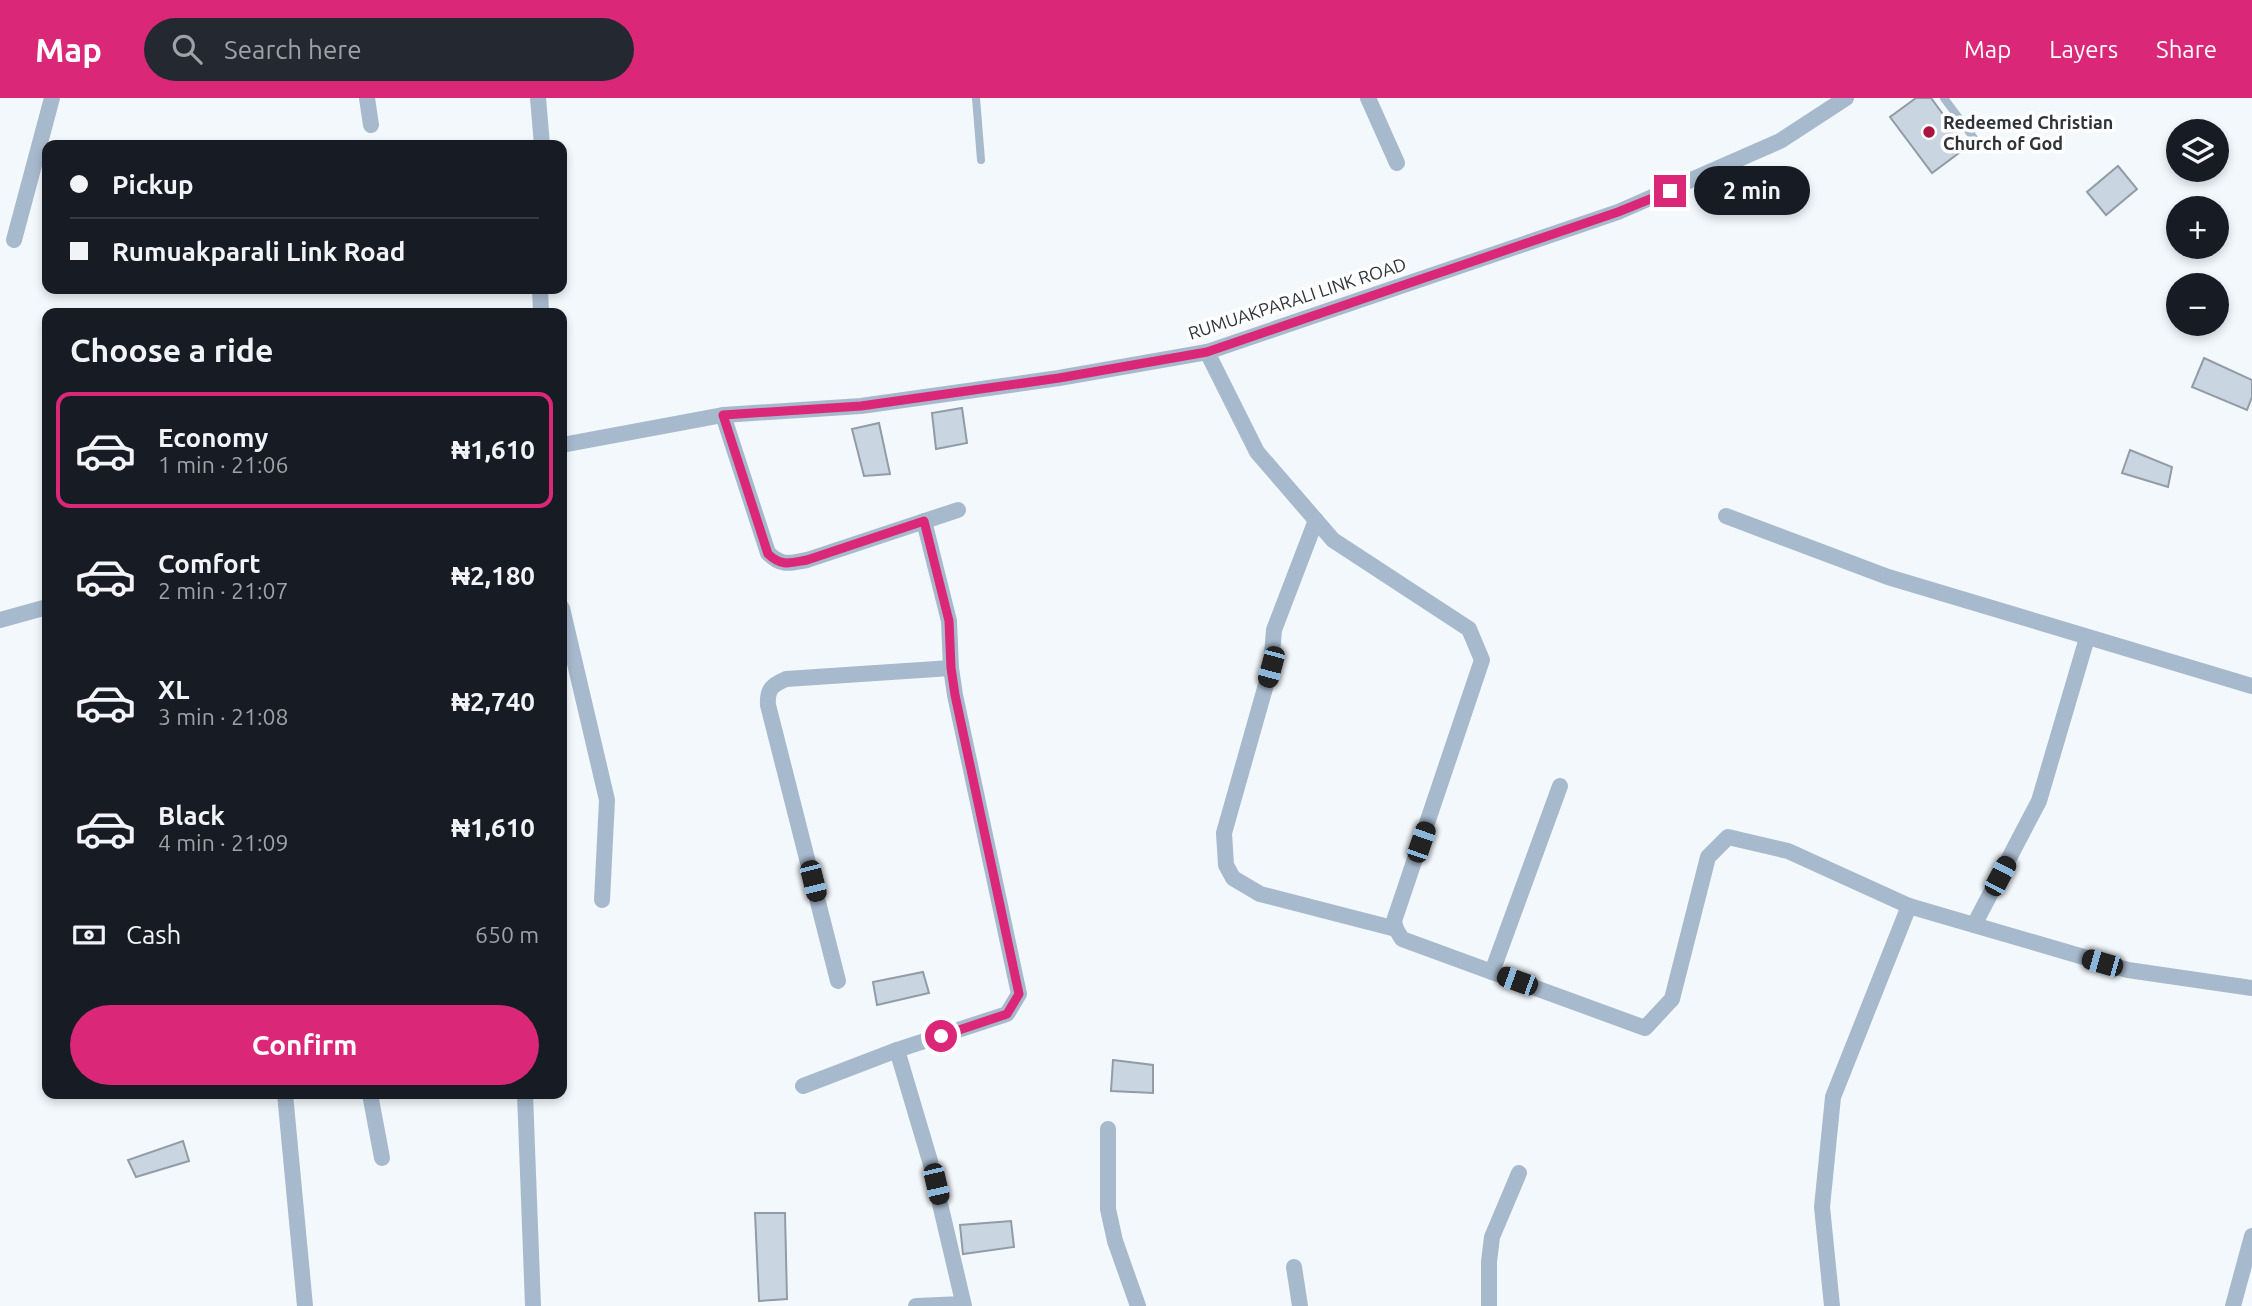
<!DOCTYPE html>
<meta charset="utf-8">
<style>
:root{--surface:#171b24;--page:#242831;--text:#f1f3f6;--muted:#9ea1a6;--line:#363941;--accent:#db2777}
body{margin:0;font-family:Ubuntu,sans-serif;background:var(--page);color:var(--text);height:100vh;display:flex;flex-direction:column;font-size:26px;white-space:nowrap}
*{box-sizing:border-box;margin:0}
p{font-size:23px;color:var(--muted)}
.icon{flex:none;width:38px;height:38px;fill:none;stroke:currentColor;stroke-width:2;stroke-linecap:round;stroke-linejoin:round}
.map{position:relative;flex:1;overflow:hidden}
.panel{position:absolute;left:42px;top:210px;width:525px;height:791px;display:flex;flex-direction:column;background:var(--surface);border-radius:14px;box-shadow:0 4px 10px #0003}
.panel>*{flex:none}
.top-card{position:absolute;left:42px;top:42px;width:525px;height:154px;border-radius:14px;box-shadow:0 4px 10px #0003;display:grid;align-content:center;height:154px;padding:0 28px;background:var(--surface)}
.fabs{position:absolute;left:2166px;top:21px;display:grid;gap:14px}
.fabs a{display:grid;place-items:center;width:63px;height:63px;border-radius:50%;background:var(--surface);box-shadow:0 4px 10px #0003;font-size:35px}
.end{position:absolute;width:32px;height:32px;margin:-16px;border:9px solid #db2777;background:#fff;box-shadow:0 0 0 4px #fff}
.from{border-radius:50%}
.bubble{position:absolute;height:49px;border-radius:24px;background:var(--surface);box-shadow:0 4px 10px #0003;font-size:23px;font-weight:700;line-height:49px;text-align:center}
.car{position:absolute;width:21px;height:42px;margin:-21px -10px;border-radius:9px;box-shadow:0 0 5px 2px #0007;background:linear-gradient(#222 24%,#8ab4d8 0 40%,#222 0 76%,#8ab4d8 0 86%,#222 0)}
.top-card b{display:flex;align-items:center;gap:24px;height:66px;font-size:26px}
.top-card b+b{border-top:2px solid var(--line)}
.top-card i{width:18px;height:18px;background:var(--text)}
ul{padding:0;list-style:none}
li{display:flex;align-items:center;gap:21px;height:116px;margin:0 14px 10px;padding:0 14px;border:4px solid transparent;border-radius:14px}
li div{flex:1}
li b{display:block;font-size:26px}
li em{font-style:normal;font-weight:700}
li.active{border-color:var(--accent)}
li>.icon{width:63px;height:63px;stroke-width:1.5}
h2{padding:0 28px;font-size:32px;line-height:84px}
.pay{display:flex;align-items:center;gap:18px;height:77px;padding:0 28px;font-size:26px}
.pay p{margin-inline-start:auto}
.cta{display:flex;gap:14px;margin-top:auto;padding:14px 28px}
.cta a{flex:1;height:80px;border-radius:42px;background:var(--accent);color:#fff;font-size:28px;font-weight:700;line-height:80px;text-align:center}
header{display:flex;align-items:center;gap:42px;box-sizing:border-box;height:98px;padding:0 35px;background:var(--accent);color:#fff}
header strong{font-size:33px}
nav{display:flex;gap:38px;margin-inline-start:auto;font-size:24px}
.search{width:490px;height:63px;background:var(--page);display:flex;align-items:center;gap:18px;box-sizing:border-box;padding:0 24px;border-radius:38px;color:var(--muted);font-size:26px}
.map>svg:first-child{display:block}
.building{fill:#c9d5e1;stroke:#919ca7;stroke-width:2}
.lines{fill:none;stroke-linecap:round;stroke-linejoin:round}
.lane{stroke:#a7b9cc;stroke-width:8}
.street{stroke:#a7b9cc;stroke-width:16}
.route{stroke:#db2777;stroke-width:9}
.poi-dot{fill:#aa1441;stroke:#fff;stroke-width:2.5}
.labels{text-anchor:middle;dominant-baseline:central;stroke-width:7;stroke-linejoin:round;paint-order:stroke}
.poi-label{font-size:18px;font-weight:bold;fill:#2f3438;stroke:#fff;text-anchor:start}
.street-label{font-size:18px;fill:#2f3438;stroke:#fff}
</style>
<header>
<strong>Map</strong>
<div class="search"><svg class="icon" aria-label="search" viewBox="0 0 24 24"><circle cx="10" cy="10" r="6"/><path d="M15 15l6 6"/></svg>Search here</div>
<nav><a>Map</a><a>Layers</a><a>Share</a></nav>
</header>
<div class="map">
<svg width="2252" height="1208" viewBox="0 0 2252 1208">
<rect width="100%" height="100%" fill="#f3f8fd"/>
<g class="building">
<path d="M 1916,0 L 1931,0 L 1967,49 L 1932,75 L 1890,19 Z"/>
<path d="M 2118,68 L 2137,91 L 2106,117 L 2087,94 Z"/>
<path d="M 2204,260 L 2252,282 L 2252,299 L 2247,312 L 2192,289 Z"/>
<path d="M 962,310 L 967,345 L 936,351 L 932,315 Z"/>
<path d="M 879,325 L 890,376 L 864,378 L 852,331 Z"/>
<path d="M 2130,352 L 2172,369 L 2168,389 L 2122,375 Z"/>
<path d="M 923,874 L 929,895 L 877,907 L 873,884 Z"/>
<path d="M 1113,962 L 1153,967 L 1153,995 L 1111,993 Z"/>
<path d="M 183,1043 L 189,1063 L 136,1079 L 128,1062 Z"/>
<path d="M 755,1115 L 785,1115 L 787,1201 L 759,1203 Z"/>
<path d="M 1011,1123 L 1014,1149 L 963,1156 L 960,1127 Z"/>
</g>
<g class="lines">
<g class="lane">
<path d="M 976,0 L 981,62"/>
<path d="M 1944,0 L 1979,47"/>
</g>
<g class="street">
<path d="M 367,0 L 371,27"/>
<path d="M 538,0 L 542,47"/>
<path d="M 1368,0 L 1397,65"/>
<path d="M 14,142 L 52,0"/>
<path d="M 540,191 L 541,215"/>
<path d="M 1207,254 L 1257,354 L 1333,442 L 1469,531 L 1482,562 L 1394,823 L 1396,831 L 1402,841 L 1645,930 L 1672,901 L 1708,759 L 1728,739 L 1788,753 L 1909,808 L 2128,872 L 2252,890"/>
<path d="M 723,317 L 768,455 C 782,469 790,465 807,462 L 958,412"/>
<path d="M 562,347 L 723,317 L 861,308 L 1059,280 L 1207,254 L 1618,114 L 1780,43 L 1846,0"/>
<path d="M 1726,418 L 1888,479 L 2252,588"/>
<path d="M 1316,422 L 1274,532 L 1271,569 L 1224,735 L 1226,767 L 1233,780 L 1260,796 L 1396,831"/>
<path d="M 562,510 L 607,702 L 602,802"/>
<path d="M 0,522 L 47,509"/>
<path d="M 1974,827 L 2039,703 L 2087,540"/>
<path d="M 1492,874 L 1560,688"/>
<path d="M 838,883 L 768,607 C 767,591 772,587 786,581 L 951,570"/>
<path d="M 897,952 L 930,1063 L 964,1208"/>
<path d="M 803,988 L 897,952 L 1007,916 L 1019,896 L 955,597 L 951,570 L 949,523 L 924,423"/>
<path d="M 285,996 L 305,1208"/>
<path d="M 370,996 L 382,1060"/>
<path d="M 525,996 L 533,1208"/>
<path d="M 1108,1031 L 1108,1111 L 1115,1143 L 1138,1208"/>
<path d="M 1294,1169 L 1300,1208"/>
<path d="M 916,1208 L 963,1206"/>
<path d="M 1489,1208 L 1489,1164 L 1492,1139 L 1519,1075"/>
<path d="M 1832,1208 L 1822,1109 L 1833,999 L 1909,808"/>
<path d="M 2233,1208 L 2252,1138"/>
</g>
</g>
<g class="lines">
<path class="route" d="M 941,938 L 1007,916 L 1019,896 L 955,597 L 951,570 L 949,523 L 924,423 L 807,462 C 790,465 782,469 768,456 L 723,317 L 861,308 L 1059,280 L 1207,254 L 1618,114 L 1670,93"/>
</g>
<circle class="poi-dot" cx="1929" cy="34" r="7"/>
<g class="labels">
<g class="poi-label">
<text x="1943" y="24">Redeemed Christian<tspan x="1943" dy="21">Church of God</tspan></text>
</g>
<g class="street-label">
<text transform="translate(1297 200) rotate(-18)">RUMUAKPARALI LINK ROAD</text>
</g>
</g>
</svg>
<div class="fabs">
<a><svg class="icon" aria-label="layers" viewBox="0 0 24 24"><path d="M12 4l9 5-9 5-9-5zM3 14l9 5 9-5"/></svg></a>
<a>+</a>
<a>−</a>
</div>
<i class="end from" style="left:941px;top:938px"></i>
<i class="end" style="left:1670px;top:93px"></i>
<div class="bubble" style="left:1694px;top:68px;width:116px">2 min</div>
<i class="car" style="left:1271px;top:569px;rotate:195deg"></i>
<i class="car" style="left:1421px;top:744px;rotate:19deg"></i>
<i class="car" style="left:2000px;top:778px;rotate:28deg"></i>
<i class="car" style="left:813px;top:783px;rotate:166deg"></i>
<i class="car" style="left:2102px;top:865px;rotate:286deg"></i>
<i class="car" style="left:1517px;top:883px;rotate:290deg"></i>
<i class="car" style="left:936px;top:1086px;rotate:167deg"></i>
<div class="top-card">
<b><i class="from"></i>Pickup</b>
<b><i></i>Rumuakparali Link Road</b>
</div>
<section class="panel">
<h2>Choose a ride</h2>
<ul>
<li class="active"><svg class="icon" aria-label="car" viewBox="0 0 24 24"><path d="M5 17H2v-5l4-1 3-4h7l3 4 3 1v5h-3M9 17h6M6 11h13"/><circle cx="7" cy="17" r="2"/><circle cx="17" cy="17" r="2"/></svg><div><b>Economy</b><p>1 min · 21:06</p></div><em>₦1,610</em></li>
<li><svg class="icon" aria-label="car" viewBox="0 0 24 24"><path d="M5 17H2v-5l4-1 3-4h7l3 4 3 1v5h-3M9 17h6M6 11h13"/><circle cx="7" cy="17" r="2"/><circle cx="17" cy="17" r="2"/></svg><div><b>Comfort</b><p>2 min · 21:07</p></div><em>₦2,180</em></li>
<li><svg class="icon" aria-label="car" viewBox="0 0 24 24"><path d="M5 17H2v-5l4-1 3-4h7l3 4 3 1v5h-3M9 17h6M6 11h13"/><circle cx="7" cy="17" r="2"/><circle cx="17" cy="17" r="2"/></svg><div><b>XL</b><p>3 min · 21:08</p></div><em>₦2,740</em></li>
<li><svg class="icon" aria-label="car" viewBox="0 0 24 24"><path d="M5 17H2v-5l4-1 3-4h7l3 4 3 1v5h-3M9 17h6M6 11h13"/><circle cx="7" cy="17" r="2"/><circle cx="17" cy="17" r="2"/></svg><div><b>Black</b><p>4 min · 21:09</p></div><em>₦1,610</em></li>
</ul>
<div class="pay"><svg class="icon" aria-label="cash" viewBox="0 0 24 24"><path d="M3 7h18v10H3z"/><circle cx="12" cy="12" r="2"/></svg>Cash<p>650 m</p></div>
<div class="cta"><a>Confirm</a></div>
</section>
</div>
